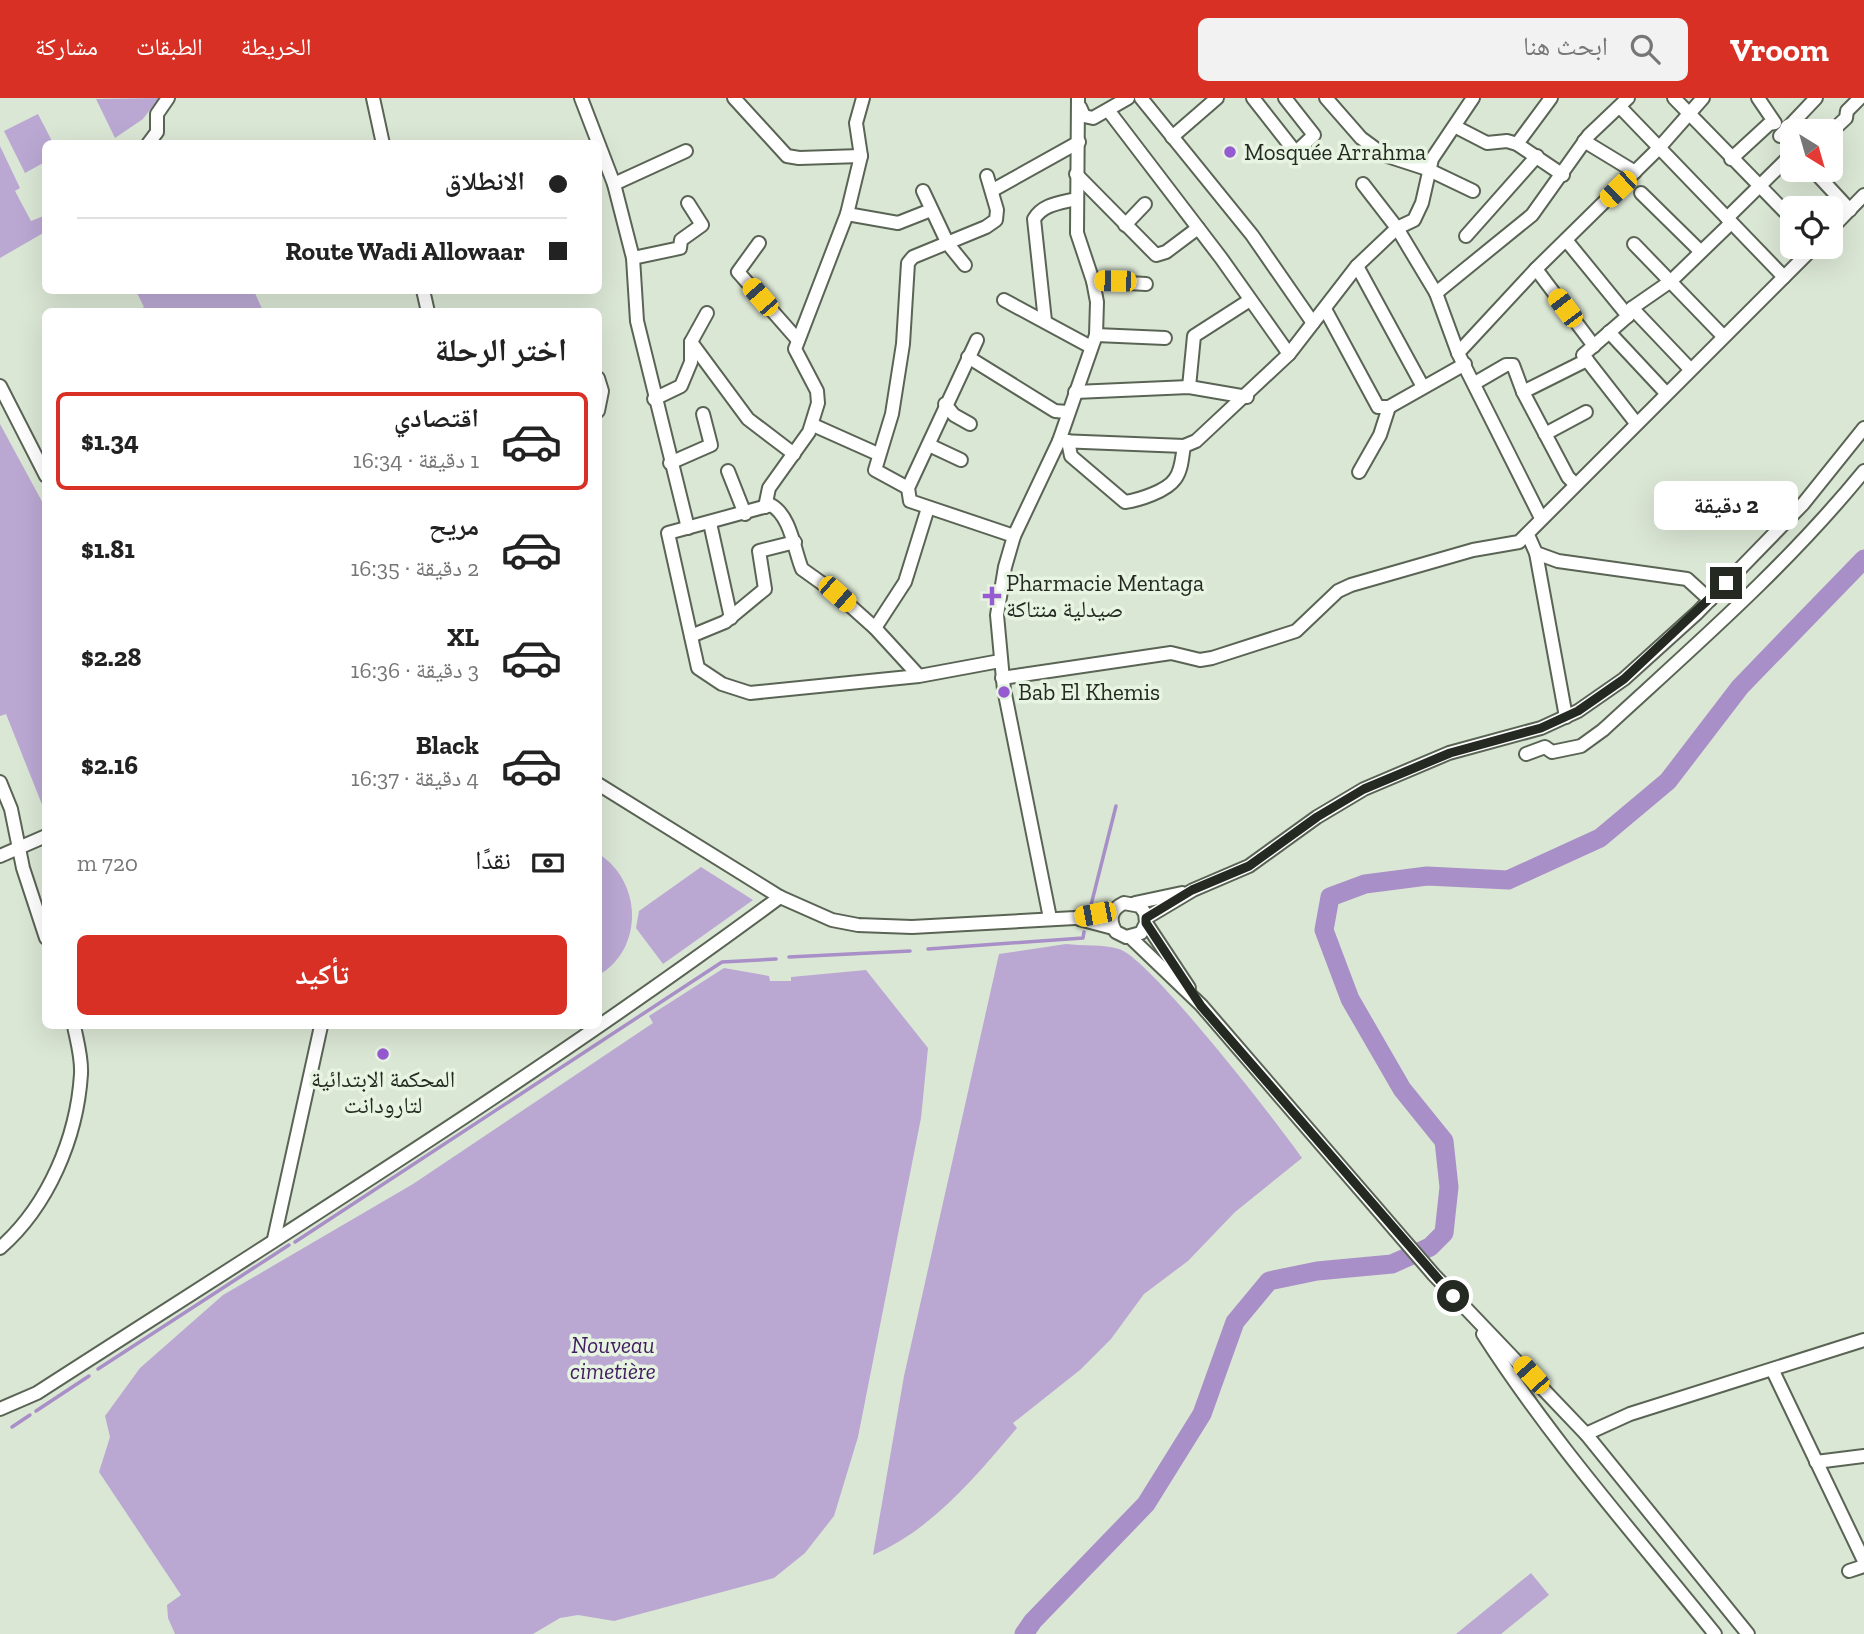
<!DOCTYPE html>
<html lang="ar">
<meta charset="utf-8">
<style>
:root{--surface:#fff;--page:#f2f2f2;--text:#222;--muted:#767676;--line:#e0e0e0;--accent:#d93025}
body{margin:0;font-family:"Zilla Slab","Noto Naskh Arabic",serif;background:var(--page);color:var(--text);direction:rtl;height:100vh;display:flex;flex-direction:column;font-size:26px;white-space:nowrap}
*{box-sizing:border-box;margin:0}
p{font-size:23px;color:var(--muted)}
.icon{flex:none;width:38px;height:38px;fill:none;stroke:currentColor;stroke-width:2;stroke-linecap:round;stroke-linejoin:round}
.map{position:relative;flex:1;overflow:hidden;direction:ltr}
.side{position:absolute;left:42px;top:210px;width:560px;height:721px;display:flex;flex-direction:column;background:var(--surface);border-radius:10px;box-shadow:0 7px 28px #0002;direction:rtl}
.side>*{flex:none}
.guide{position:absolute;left:42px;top:42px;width:560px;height:154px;border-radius:10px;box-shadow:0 7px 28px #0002;direction:rtl;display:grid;align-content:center;height:154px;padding:0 35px;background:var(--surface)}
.needle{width:46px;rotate:143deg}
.controls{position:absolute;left:1780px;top:21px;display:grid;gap:14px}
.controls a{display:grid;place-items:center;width:63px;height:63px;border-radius:10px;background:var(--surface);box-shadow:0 7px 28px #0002;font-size:35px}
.end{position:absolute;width:32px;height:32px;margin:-16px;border:9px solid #242922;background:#fff;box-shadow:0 0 0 4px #fff}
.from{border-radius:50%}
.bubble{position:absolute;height:49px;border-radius:10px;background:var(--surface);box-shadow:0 7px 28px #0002;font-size:23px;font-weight:700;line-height:49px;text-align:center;direction:rtl}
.car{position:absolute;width:21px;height:42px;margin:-21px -10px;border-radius:9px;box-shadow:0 0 5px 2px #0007;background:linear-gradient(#f5c518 24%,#345 0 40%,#f5c518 0 76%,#345 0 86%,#f5c518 0)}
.guide b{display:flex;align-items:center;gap:24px;height:66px;font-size:26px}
.guide b+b{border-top:2px solid var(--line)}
.guide i{width:18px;height:18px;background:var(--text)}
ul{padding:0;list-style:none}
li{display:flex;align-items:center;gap:21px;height:98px;margin:0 14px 10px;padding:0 21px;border:4px solid transparent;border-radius:10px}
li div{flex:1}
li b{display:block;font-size:26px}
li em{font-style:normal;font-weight:700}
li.selected{border-color:var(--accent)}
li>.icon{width:63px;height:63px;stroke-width:1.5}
h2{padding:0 35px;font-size:32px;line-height:84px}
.pay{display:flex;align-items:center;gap:18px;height:77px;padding:0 35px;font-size:26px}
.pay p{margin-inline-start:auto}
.action{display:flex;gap:14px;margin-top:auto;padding:14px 35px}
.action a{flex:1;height:80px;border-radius:10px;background:var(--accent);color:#fff;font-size:28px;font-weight:700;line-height:80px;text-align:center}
header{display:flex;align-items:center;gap:42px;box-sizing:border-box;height:98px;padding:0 35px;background:var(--accent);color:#fff}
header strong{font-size:33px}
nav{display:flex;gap:38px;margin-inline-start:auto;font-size:24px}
.search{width:490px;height:63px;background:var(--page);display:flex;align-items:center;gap:18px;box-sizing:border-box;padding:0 24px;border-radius:10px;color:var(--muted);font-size:26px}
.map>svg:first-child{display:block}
.green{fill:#baa8d3}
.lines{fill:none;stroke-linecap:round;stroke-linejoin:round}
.stream{stroke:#a88fc7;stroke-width:3.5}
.river{stroke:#a88fc7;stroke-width:19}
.minor-casing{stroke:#5a6455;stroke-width:16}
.minor{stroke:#fff;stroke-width:12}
.route{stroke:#242922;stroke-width:9}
.poi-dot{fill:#965ad1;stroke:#e8f4e2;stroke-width:2.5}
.labels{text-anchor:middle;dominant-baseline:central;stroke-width:7;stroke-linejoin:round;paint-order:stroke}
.poi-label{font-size:23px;fill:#242922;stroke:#e8f4e2;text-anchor:start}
.park-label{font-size:23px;font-style:italic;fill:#401c60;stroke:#e8f4e2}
</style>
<header>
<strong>Vroom</strong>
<div class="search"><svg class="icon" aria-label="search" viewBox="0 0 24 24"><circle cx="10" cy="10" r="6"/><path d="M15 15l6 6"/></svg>ابحث هنا</div>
<nav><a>الخريطة</a><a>الطبقات</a><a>مشاركة</a></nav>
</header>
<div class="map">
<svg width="1864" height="1536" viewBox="0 0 1864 1536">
<rect width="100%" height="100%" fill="#dbe7d5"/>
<g class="green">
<path d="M 159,0 L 143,21 L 115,40 L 96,1 Z"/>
<path d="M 38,16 L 53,45 L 46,46 L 45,64 L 25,75 L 4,33 Z"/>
<path d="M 0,48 L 20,90 L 15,93 L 31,123 L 46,117 L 45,134 L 0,160 Z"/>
<path d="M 136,193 L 254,193 L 263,213 L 138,213 L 144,209 Z"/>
<path d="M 0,326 L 45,409 L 45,714 L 6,616 L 0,618 Z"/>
<path d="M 599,756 C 642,784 644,850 599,877 Z"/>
<path d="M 701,769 L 753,802 L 663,866 L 636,830 L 639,813 Z"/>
<path d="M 1066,846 C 1082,848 1104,846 1119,851 C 1149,859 1279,1027 1302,1060 L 1235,1114 L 1188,1163 L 1144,1196 L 1111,1241 L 1080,1272 L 1013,1325 L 1017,1330 C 975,1379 933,1431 873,1457 L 904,1278 L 999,856 Z"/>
<path d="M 724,870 L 769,878 L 770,883 L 791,883 L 791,879 L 866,872 L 928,950 L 921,1020 L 873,1263 L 858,1339 L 834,1418 L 805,1455 L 774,1480 L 614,1523 L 578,1517 L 560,1520 L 533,1536 L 175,1536 L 168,1520 L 167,1507 L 181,1497 L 99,1374 L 110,1339 L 105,1318 L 140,1270 L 223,1197 L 413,1086 L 653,925 L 649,918 Z"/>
<path d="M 1531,1475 L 1549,1497 L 1501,1536 L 1456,1536 Z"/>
</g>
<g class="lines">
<g class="stream">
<path d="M 1090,811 L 1116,708"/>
<path d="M 928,851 L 1083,840 L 1084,834"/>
<path d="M 789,859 L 910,853"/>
<path d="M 295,1144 L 722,864 L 776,861"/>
<path d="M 98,1271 L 289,1147"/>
<path d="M 36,1313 L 89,1278"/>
<path d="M 12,1329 L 30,1317"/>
</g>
<path class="river" d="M 1024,1536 L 1033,1523 L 1146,1406 L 1202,1316 L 1235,1224 L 1269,1183 L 1317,1173 L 1392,1166 L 1430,1149 L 1444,1135 L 1449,1089 L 1444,1043 L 1402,991 L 1350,901 L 1324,832 L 1330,799 L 1365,786 L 1427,778 L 1508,782 L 1600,740 L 1668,683 L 1740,589 L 1864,461"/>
<g class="minor-casing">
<g id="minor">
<path d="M 373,0 L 383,46"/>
<path d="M 581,0 L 614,86 L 633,160 L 637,223 L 688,430"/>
<path d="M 734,0 L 787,58 L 799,60 L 861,58"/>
<path d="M 1141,0 L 1252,137 L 1313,225"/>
<path d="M 1253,0 L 1293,51 L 1297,53 L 1314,37 L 1285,0"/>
<path d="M 1326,0 L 1361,40 L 1384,57 L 1427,71 L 1473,93"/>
<path d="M 1674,0 L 1792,121"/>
<path d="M 1080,9 L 1084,18 L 1093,20 L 1128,0"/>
<path d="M 1620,9 L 1784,179"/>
<path d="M 1108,12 L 1221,160 L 1289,256"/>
<path d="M 1456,29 L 1487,45 L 1507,43 L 1517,46 L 1563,77"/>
<path d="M 1830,35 L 1846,20 L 1847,13 L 1860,0"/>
<path d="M 1780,38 L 1816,0"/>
<path d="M 1172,39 L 1217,0"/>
<path d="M 1584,43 L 1635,74"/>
<path d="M 148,46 L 157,34 L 157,16 L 168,0"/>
<path d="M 1517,46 L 1551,0"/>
<path d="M 1731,61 L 1769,26 L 1775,25 L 1758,0"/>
<path d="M 1813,72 L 1850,112"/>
<path d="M 1076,76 L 1156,157 L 1166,154 L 1198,130"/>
<path d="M 614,86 L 686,53"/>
<path d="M 1363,86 L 1397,130 L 1436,195 L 1458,255 L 1541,420"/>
<path d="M 993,92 L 1079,44"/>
<path d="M 923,93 L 948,146 L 965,167"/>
<path d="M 1641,95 L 1700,153"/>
<path d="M 847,116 L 898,125 L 931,112"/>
<path d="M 1727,120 L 1792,56"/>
<path d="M 1125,127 L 1145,106"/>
<path d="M 1830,132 L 1864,97"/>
<path d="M 1466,138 L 1537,58"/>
<path d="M 1566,142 L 1628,218"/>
<path d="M 759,145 L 738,174 L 797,241"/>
<path d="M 1634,146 L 1723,238"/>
<path d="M 633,160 L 680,150 L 681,142 L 702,127 L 688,105"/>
<path d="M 1357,168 L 1423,289"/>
<path d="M 1536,171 L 1594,248"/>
<path d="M 1093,183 L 1146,186"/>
<path d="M 423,192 L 428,214"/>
<path d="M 1436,195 L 1532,117 L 1589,37 L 1628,0"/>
<path d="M 1004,202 L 1091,249"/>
<path d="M 1632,210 L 1690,271"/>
<path d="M 1325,211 L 1378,309 L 1389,309 L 1465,266"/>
<path d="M 1045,223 L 1034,121 C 1043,106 1060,105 1076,101"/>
<path d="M 1609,234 L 1666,295"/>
<path d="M 1096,237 L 1165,240"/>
<path d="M 977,242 L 908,390 L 910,403 L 1014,438"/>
<path d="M 691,244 L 748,321 L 794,356"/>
<path d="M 1458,255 L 1536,171 L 1658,51 L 1703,0"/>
<path d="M 968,259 L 1055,313 L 1067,314"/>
<path d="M 598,280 L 602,293 L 598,313"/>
<path d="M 1475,285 L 1506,267 L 1513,267 L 1523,294 L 1568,379 L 1575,386"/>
<path d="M 0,288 L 46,378"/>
<path d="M 1189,289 L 1194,238 L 1250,202"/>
<path d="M 1075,294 L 1189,289 L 1247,299"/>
<path d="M 1523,294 L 1587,262"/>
<path d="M 654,301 L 681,288 L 691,264 L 691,244 L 707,215"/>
<path d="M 945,306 L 954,317 L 970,326"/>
<path d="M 1636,325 L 1583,257 L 1628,218 L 1632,210 L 1671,183 L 1731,125"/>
<path d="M 813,327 L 878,356"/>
<path d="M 1545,336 L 1586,314"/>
<path d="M 1059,343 L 1184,348 L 1196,343 L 1289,256 L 1357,168 L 1397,130 L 1414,122 L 1422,105 L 1432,61 L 1473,0"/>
<path d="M 1068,343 L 1071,358 L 1125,404 C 1139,402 1167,393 1175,381 C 1182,372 1182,358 1184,348"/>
<path d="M 929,347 L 961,362"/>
<path d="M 670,365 L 711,347 L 703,316"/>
<path d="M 728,373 L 745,416"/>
<path d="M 1359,374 L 1380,337 L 1389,309"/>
<path d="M 908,390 L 875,372 L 892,316 L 903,246 L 908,165 L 913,159 L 986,129 L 996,122 L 997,112 L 987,78"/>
<path d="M 765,409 L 769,390 L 809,334 L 818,305 L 817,293 L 795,251 L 847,116 L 861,58 L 856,25 L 863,0"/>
<path d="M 710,425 L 731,520"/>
<path d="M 1528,437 L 1536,455 L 1558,463 L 1687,481 L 1710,502"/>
<path d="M 1536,455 L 1566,619"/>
<path d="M 875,530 L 905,484 L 928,410"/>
<path d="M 691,538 L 725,524 L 765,491 L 759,453 L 795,444"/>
<path d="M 919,578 L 750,595 L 722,586 L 698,570 L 668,435 L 771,407 C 791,418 794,452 802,471 L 837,496 L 875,530 L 919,578 L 1000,563"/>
<path d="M 1002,580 L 1171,555 L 1200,562 L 1212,560 L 1296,533 L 1338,493 L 1351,487 L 1473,452 L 1519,444 L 1814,149"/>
<path d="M 1004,592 L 997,517 L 1005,469 L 1014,438 L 1059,343 L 1096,237 L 1097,204 L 1093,183 L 1077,135 L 1078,0"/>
<path d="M 1005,596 L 1050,820"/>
<path d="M 1526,656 L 1545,649 L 1552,654 L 1581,648 L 1603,632 C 1693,549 1786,469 1864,373"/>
<path d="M 0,684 L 11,711 L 23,770 L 46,840"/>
<path d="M 598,686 L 780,799 L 832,822 L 858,827 L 912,829 L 1075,820 L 1114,812"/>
<path d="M 0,758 L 46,738"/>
<path d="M 1135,805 L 1182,795"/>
<path d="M 1146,820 L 1193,792 L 1249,768 L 1317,719 L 1364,691 L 1449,655 L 1541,630 L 1578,613 L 1624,581 L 1697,515 L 1803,406 L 1864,330"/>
<path d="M 1079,821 L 1113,830"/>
<path d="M 1146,825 L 1141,835 L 1126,839 L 1116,834 C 1108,822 1111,811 1124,805 L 1140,808 L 1145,815 L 1146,825 L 1189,890"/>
<path d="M 1130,839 L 1201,907 L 1434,1177 L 1586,1336 L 1748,1536"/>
<path d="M 274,1141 L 321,928"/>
<path d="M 0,1150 C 48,1108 77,1040 81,976 C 82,960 77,943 74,928"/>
<path d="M 1483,1236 C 1551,1342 1636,1438 1715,1536"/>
<path d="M 1773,1273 L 1864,1463"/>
<path d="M 0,1311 L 37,1295 C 287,1134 541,976 780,799"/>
<path d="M 1586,1336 L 1630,1316 L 1864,1242"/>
<path d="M 1816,1364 L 1864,1358"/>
<path d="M 1849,1473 L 1864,1468"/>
</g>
</g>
<use href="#minor" class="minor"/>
</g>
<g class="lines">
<path class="route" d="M 1453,1198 L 1201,908 L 1146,825 L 1146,820 L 1192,792 L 1249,768 L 1317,719 L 1364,691 L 1450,655 L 1541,630 L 1578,613 L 1624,581 L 1726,485"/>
</g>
<g class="poi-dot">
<circle cx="1230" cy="54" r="7"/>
<path d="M988.5 487.5h7v7h7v7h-7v7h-7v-7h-7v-7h7z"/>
<circle cx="1004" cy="594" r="7"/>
<circle cx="383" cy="956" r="7"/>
</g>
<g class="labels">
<g class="poi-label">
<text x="1244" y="54">Mosquée Arrahma</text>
<text x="1006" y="485">Pharmacie Mentaga<tspan x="1006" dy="26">صيدلية منتاكة</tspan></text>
<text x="1018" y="594">Bab El Khemis</text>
<text x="383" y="981" text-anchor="middle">المحكمة الابتدائية<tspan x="383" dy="26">لتارودانت</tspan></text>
</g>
<g class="park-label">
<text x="613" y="1247">Nouveau<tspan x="613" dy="26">cimetière</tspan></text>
</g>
</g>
</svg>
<div class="controls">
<a><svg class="needle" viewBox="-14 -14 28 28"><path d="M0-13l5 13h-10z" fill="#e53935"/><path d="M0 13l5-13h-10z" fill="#767676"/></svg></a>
<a><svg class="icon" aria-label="locate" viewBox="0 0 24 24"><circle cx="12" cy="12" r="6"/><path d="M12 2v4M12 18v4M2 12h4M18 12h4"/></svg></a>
</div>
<i class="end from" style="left:1453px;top:1198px"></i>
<i class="end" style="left:1726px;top:485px"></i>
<div class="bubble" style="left:1654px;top:383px;width:144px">2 دقيقة</div>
<i class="car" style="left:1618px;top:91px;rotate:226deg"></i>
<i class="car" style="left:1115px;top:183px;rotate:271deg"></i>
<i class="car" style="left:760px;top:199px;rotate:319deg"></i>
<i class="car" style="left:1565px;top:210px;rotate:323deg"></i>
<i class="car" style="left:837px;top:496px;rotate:131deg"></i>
<i class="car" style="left:1095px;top:816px;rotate:259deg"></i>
<i class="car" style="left:1531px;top:1277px;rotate:318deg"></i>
<div class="guide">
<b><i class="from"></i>الانطلاق</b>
<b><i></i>Route Wadi Allowaar</b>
</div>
<section class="side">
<h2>اختر الرحلة</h2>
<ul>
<li class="selected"><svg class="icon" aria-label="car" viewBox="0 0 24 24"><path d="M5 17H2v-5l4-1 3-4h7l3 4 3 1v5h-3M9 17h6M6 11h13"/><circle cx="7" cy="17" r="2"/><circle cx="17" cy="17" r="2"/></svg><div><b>اقتصادي</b><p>1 دقيقة · 16:34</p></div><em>$1.34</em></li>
<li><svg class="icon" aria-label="car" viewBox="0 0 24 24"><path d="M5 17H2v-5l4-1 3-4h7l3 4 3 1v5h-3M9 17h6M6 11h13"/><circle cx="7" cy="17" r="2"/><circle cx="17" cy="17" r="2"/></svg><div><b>مريح</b><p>2 دقيقة · 16:35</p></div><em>$1.81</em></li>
<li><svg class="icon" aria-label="car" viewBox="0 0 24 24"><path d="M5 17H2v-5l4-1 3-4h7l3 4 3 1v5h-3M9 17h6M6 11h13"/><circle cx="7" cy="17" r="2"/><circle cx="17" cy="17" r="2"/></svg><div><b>XL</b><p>3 دقيقة · 16:36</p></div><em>$2.28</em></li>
<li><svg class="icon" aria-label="car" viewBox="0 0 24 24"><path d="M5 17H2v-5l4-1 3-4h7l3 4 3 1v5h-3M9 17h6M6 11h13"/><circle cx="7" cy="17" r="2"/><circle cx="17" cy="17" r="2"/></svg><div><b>Black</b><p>4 دقيقة · 16:37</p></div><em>$2.16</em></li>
</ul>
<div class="pay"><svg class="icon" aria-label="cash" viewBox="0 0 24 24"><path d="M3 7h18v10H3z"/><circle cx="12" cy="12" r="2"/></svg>نقدًا<p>720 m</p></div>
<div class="action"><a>تأكيد</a></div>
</section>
</div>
